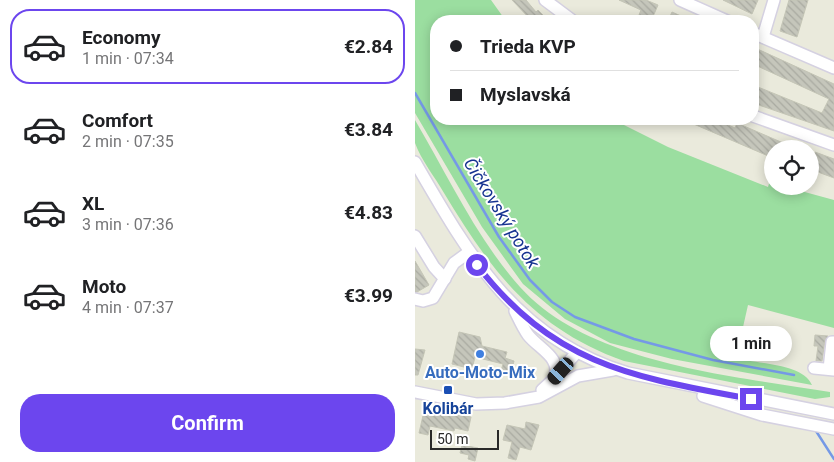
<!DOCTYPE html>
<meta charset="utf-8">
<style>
:root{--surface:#fff;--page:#f6f6f6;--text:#202124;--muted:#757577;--line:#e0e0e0;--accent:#6c46ee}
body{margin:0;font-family:Roboto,sans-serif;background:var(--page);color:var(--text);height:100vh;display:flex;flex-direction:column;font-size:19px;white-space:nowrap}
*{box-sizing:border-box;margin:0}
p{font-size:16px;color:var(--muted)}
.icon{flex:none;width:28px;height:28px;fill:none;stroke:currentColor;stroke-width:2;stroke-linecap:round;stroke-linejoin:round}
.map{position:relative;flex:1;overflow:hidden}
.sheet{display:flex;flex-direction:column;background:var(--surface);width:415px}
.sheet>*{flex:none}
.guide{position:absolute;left:15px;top:15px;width:329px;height:110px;border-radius:20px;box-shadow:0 2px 12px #0003;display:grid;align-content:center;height:110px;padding:0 20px;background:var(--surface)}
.buttons{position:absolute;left:349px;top:140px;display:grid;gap:10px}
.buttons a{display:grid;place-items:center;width:55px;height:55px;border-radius:50%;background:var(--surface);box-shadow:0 2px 12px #0003;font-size:25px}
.scale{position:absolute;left:15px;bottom:12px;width:69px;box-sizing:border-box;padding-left:5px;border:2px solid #292929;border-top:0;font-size:14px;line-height:18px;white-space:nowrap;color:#292929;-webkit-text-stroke:4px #fff;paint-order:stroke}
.end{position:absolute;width:22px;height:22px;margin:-11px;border:6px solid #6c46ee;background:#fff;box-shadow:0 0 0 2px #fff}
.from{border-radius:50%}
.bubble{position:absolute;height:35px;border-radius:18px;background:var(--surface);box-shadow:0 2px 12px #0003;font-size:16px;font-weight:700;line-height:35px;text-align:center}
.car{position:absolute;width:15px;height:30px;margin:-15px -8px;border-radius:6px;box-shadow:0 0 4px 1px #0007;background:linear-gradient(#222 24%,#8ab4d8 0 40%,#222 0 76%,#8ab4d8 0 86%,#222 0)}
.guide b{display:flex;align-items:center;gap:18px;height:48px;font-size:19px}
.guide b+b{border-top:1px solid var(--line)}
.guide i{width:12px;height:12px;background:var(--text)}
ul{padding:9px 0 0;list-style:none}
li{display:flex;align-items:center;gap:15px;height:75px;margin:0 10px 8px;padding:0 10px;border:2px solid transparent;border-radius:20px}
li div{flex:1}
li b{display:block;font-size:19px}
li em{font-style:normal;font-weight:700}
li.on{border-color:var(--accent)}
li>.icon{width:45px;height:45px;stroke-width:1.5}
.cta{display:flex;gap:10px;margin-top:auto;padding:10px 20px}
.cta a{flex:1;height:58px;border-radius:20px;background:var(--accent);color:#fff;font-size:20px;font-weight:700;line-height:58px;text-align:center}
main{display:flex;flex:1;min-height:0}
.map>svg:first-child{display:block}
.grass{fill:#9bdea0}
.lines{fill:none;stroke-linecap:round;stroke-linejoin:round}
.stream{stroke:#7599e6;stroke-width:2.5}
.building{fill:url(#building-back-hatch);stroke:#c4c5b6}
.minor-casing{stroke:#d5d1e1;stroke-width:14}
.minor{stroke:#fff;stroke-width:11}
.route{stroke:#6c46ee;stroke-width:6}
.shop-dot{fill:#3f7fe0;stroke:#fff;stroke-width:2}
.transit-dot{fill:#1a4fb4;stroke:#fff;stroke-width:2}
.labels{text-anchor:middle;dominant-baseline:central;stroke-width:4;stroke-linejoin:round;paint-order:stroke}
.shop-label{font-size:16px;font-weight:bold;fill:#366cbe;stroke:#fff}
.transit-label{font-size:16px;font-weight:bold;fill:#164399;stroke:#fff}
.water-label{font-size:18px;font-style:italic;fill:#163390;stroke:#fff}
</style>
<main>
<section class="sheet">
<ul>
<li class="on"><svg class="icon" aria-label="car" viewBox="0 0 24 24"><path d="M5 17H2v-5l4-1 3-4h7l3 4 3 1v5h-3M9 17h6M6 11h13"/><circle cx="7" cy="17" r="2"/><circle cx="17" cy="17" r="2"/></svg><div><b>Economy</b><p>1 min · 07:34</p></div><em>€2.84</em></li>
<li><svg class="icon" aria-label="car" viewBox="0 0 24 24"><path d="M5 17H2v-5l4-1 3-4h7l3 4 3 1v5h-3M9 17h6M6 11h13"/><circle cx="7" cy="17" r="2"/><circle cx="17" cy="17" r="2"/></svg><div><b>Comfort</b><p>2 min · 07:35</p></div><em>€3.84</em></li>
<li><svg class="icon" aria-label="car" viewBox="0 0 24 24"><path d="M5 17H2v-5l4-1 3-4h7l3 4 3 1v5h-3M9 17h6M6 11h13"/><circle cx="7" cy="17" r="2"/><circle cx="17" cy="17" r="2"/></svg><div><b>XL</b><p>3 min · 07:36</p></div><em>€4.83</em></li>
<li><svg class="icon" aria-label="car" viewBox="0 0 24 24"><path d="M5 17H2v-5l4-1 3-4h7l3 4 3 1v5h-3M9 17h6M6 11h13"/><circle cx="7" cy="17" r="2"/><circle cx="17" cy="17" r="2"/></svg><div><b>Moto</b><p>4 min · 07:37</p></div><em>€3.99</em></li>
</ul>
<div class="cta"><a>Confirm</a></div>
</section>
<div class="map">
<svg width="419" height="462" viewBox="0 0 419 462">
<defs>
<pattern id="building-back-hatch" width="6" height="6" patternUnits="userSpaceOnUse" patternTransform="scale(1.25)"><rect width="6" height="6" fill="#c5c6bb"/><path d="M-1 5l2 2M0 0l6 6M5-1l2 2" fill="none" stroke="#a9aaa1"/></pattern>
</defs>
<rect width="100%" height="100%" fill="#eaeadc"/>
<g class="grass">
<path d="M 0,0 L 76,0 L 91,21 L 21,21 L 21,119 L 197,119 L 253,147 L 353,187 L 357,174 L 358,186 L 372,186 L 371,189 L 385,194 L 386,191 L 419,200 L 419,328 L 333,305 L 321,358 C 341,364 388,363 397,385 L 257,359 L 195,343 L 150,319 L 108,284 L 67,227 L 0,113 Z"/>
<path d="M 0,120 C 33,176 62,239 105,287 C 174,364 319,376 415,392 L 415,397 L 400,399 L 209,361 C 119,329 76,271 29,193 C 20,177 6,160 0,143 C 0,137 0,127 0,120 Z"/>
</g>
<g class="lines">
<g class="stream">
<path d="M 0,93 L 84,237 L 115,280 L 137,302 L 160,317 L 219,339 L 298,360 L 379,375"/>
<path d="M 401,431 L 419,459"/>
</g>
</g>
<g class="building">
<path d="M 97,0 L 111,0 L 121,12 L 123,10 L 134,21 L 117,21 Z"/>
<path d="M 204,0 L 231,0 L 243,5 L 236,21 L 234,21 L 224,15 L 226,10 Z"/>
<path d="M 308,0 L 343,0 L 337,14 Z"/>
<path d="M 374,0 L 393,0 L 382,37 L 365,31 Z"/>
<path d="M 257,12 L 277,21 L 253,21 Z"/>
<path d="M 338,47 L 419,84 L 419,131 L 338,103 L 338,85 L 407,113 L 414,99 L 338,64 Z"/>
<path d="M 267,119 L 300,119 L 320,128 L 322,123 L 382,149 L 358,149 L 358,158 Z"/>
<path d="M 400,152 L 419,159 L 419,178 L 395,169 Z"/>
<path d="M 0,261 L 14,285 L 2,292 L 0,292 Z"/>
<path d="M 44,332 L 65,337 L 67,346 L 92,352 L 90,358 L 99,361 L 96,374 L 86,371 L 88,364 L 60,357 L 57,369 L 37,364 Z"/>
<path d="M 400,335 L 413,336 L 410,341 L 407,361 L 401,361 L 403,346 L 399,346 Z"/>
<path d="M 0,349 L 10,350 L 3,375 L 0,375 Z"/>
<path d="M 10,407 L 56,417 L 53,431 L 40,428 L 39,431 L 15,426 L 13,435 L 4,433 Z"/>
<path d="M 111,422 L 124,425 L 116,450 L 105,447 L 101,460 L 93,458 L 97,442 L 88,440 L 92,425 L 110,429 Z"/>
<path d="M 47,445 L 63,448 L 60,461 L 53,459 L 54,455 L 45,453 Z"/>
</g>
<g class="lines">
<g class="minor-casing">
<g id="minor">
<path d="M 130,0 L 158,21"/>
<path d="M 265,0 L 312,21"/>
<path d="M 338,33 L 419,68"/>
<path d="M 348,37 L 359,0"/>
<path d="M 338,116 L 419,145"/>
<path d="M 0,162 C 55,257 101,339 213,373 L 419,414"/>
<path d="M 0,236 L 19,267 L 30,279"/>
<path d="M 0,299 L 8,301 L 18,298 L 39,263 L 54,252"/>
<path d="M 100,311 C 104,319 108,328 113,335 C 124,349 148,358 139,379 L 127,390"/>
<path d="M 399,368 L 419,370"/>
<path d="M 414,369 L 417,342 L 419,342"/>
<path d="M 139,379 L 162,352"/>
<path d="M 0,392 L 61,404 L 90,403 L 124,397 L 163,376 L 198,370"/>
<path d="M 288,396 L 347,415 L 419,429"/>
</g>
</g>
<use href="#minor" class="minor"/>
</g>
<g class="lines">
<path class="route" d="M 62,265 C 140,366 218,377 336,399"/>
</g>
<circle class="shop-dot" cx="65" cy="354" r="5"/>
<rect class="transit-dot" x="28" y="385" width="10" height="10" rx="2.5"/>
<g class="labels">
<g class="shop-label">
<text x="65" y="372">Auto-Moto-Mix</text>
</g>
<g class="transit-label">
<text x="33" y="408">Kolibár</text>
</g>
<g class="water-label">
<text transform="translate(87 213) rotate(58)">Čičkovský potok</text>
</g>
</g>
</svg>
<div class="buttons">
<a><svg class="icon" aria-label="locate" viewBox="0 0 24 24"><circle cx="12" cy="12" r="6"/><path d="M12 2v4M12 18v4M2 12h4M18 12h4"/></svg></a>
</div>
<div class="scale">50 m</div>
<i class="end from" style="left:62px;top:265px"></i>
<i class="end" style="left:336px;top:399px"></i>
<div class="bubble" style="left:295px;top:326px;width:82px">1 min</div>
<i class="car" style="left:146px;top:371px;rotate:222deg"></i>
<div class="guide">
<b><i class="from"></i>Trieda KVP</b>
<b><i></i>Myslavská</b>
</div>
</div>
</main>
